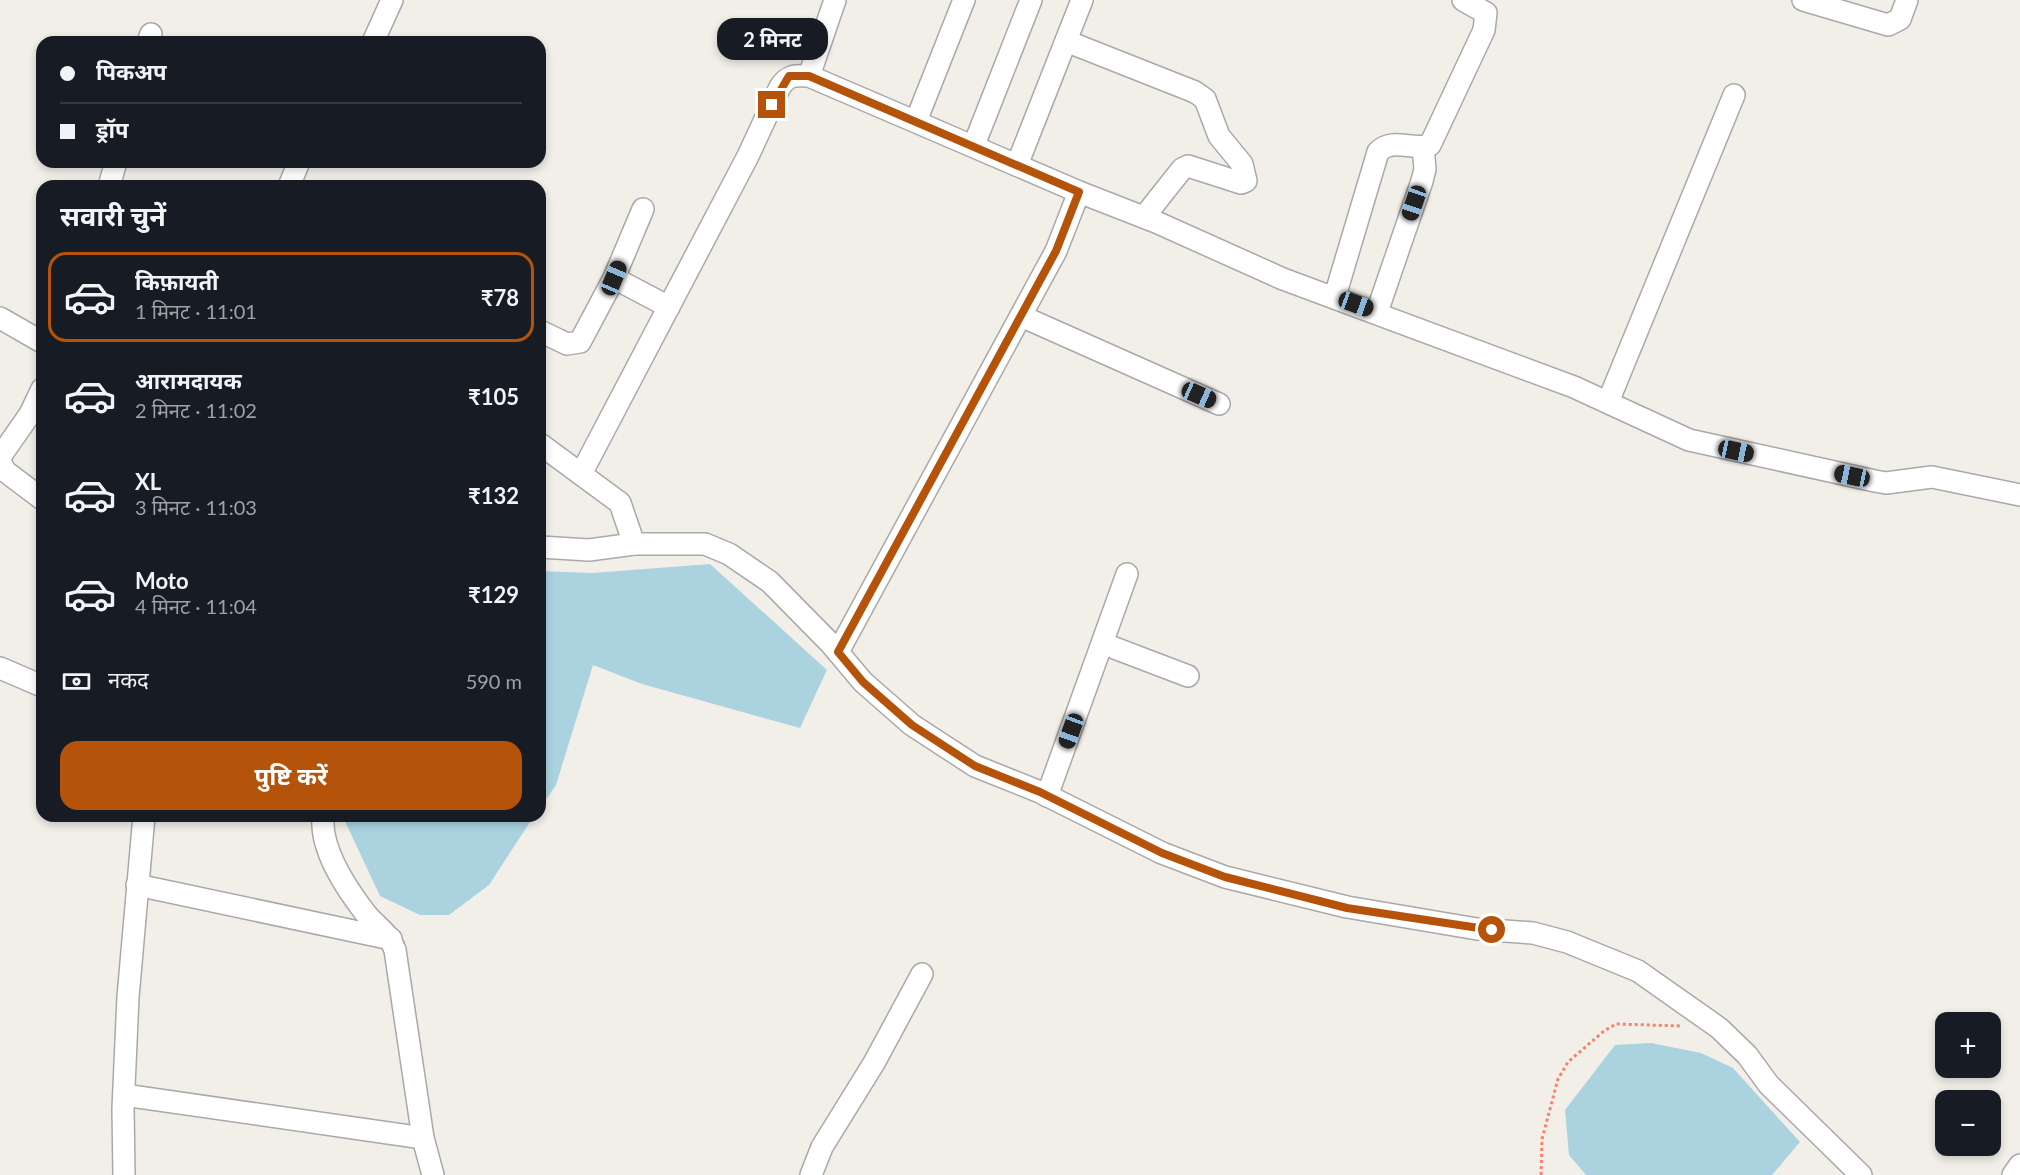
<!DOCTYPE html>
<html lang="hi">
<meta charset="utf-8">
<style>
:root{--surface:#171b24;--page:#242831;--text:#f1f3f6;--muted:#9ea1a6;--line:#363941;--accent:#b45309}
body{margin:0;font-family:Lato,"Noto Sans Devanagari",sans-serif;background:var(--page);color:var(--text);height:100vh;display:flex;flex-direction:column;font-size:22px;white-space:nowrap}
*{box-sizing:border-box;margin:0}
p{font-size:20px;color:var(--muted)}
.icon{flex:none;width:33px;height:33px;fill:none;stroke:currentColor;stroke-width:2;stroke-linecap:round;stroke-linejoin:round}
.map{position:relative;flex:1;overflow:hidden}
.details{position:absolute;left:36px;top:180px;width:510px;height:642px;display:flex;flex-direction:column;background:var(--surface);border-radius:18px;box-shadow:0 3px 9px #0003}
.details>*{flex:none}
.banner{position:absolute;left:36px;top:36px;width:510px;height:132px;border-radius:18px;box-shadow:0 3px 9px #0003;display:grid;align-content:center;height:132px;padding:0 24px;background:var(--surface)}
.fabs{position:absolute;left:1935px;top:1012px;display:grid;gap:12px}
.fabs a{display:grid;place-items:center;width:66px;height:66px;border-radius:12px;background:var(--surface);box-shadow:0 3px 9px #0003;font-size:30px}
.end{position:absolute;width:27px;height:27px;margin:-14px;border:8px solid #b45309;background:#fff;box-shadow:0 0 0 3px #fff}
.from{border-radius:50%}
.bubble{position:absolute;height:42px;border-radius:18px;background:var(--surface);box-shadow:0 3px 9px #0003;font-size:20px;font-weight:700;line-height:42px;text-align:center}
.car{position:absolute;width:18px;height:36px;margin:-18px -9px;border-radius:8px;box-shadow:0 0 4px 2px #0007;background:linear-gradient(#222 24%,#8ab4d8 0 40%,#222 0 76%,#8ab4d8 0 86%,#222 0)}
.banner b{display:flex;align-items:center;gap:21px;height:57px;font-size:22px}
.banner b+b{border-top:2px solid var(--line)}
.banner i{width:15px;height:15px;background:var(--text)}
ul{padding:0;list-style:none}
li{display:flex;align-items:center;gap:18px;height:90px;margin:0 12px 9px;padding:0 12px;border:3px solid transparent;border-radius:18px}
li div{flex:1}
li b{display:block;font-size:22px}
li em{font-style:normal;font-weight:700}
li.selected{border-color:var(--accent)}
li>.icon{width:54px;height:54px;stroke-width:1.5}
h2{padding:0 24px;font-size:27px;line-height:72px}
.pay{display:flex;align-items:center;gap:15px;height:66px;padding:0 24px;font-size:22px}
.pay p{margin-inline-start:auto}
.button{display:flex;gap:12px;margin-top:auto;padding:12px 24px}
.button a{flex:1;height:69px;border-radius:18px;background:var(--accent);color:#fff;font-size:24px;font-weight:700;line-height:69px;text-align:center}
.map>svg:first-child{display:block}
.water{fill:#aad3df}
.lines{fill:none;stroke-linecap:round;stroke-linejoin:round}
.minor-casing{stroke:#a9a9a9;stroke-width:24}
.path{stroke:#fa8072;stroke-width:3;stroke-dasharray:3 3;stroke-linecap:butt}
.minor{stroke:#fff;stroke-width:21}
.route{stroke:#b45309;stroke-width:8}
</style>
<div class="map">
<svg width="2020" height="1175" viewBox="0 0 2020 1175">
<rect width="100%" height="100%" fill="#f2efe9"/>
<g class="water">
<path d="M 710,564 L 827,670 L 800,728 L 642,684 L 593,665 L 556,785 L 540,808 L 540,571 L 592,573 Z"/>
<path d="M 534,816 L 489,885 L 449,915 L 420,915 L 380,896 L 343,817 Z"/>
<path d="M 1651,1043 L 1701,1053 L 1733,1068 L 1800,1142 L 1772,1175 L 1586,1175 L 1569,1155 L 1565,1110 L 1615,1045 Z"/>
</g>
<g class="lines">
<g class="minor-casing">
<g id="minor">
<path d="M 1803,0 L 1888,25 L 1900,19 L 1907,0"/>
<path d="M 1066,41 L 1195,92 L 1205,99 L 1219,136 L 1242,164 L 1246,181 L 1241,183 L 1188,166 L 1182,169 L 1144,217"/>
<path d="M 148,42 L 151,34"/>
<path d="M 373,42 L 392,0"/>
<path d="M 809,76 L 835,0"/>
<path d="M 916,121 L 964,0"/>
<path d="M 974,145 L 1031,0"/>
<path d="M 1017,165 L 1082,0"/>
<path d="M 109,186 L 116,162"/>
<path d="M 289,186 L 299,162"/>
<path d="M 614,278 L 669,307"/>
<path d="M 1335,296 L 1378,152 C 1392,137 1413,151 1430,145 L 1484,30 L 1486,13 L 1463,0"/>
<path d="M 1377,312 L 1422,181 L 1425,169 L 1423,147"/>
<path d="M 1021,316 L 1219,404"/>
<path d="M 0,318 L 42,342"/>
<path d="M 540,331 L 567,344 L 580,342 L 614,278 L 643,209"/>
<path d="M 1608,402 L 1734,95"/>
<path d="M 540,444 L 620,503 L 634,544"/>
<path d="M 0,457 L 30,414 L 42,389"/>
<path d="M 0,461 L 5,471 L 42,499"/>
<path d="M 581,474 L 748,156 L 780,87 C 788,75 795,75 809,76 L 1079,192 L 1156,222 L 1283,279 L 1574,387 L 1689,440 L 1875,481 L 1886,483 L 1932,477 L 2020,495"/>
<path d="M 540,547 L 589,550 L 634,544 L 705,544 L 729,554 L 770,582 L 831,644 L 863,682 L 912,725 L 975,766 L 1040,792 L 1162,853 L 1225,877 L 1347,907 L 1477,929 L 1533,933 L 1567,942 L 1638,971 L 1719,1028 L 1747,1055 L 1769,1085 L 1861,1175"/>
<path d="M 1104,644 L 1188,676"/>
<path d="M 838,652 L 1056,251 L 1079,192"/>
<path d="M 0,668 L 42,686"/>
<path d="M 1047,796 L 1127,574"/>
<path d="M 323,816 C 320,850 346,888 366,914 C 377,927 389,933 395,950 L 423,1138 L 433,1175"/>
<path d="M 137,885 L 391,939"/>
<path d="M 124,1095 L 423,1138"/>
<path d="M 124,1175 L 123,1109 L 128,997 L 144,816"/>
<path d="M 811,1175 L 822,1147 L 874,1063 L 922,974"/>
<path d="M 2013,1175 L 2020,1165"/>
</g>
</g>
<path class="path" d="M 1541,1175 L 1542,1139 L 1558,1079 L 1568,1062 L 1604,1031 L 1616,1024 L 1681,1026"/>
<use href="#minor" class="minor"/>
</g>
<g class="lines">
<path class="route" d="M 772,105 L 789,76 L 809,76 L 1079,192 L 1056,251 L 838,652 L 863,682 L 912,725 L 975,766 L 1040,792 L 1162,853 L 1225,877 L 1347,908 L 1492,930"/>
</g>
</svg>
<div class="fabs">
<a>+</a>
<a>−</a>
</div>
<i class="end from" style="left:1492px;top:930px"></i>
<i class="end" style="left:772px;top:105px"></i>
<div class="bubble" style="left:717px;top:18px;width:111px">2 मिनट</div>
<i class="car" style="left:1414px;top:203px;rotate:199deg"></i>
<i class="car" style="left:614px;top:278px;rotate:23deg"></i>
<i class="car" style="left:1356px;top:304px;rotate:110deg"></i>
<i class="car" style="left:1199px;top:395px;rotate:114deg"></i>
<i class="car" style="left:1736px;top:451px;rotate:102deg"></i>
<i class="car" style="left:1852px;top:476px;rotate:282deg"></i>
<i class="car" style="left:1071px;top:731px;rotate:200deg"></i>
<div class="banner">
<b><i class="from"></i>पिकअप</b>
<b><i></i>ड्रॉप</b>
</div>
<section class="details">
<h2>सवारी चुनें</h2>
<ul>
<li class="selected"><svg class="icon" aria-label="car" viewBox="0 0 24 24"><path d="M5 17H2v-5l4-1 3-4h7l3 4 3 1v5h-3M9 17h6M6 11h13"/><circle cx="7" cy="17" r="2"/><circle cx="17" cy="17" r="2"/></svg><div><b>किफ़ायती</b><p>1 मिनट · 11:01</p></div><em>₹78</em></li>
<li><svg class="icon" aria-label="car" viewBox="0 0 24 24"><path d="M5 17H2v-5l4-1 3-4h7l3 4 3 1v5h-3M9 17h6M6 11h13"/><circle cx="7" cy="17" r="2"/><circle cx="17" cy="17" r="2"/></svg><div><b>आरामदायक</b><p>2 मिनट · 11:02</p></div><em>₹105</em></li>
<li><svg class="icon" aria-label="car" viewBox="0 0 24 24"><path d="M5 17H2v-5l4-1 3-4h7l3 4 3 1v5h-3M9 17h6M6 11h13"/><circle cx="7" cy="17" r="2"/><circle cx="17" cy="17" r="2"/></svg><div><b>XL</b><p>3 मिनट · 11:03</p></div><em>₹132</em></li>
<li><svg class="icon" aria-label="car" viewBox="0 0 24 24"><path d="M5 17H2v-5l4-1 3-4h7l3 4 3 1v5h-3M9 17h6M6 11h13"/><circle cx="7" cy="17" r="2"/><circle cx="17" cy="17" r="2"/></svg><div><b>Moto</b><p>4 मिनट · 11:04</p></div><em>₹129</em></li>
</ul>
<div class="pay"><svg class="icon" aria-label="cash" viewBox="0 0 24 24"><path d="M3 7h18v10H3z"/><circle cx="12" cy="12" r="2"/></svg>नकद<p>590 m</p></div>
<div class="button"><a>पुष्टि करें</a></div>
</section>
</div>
